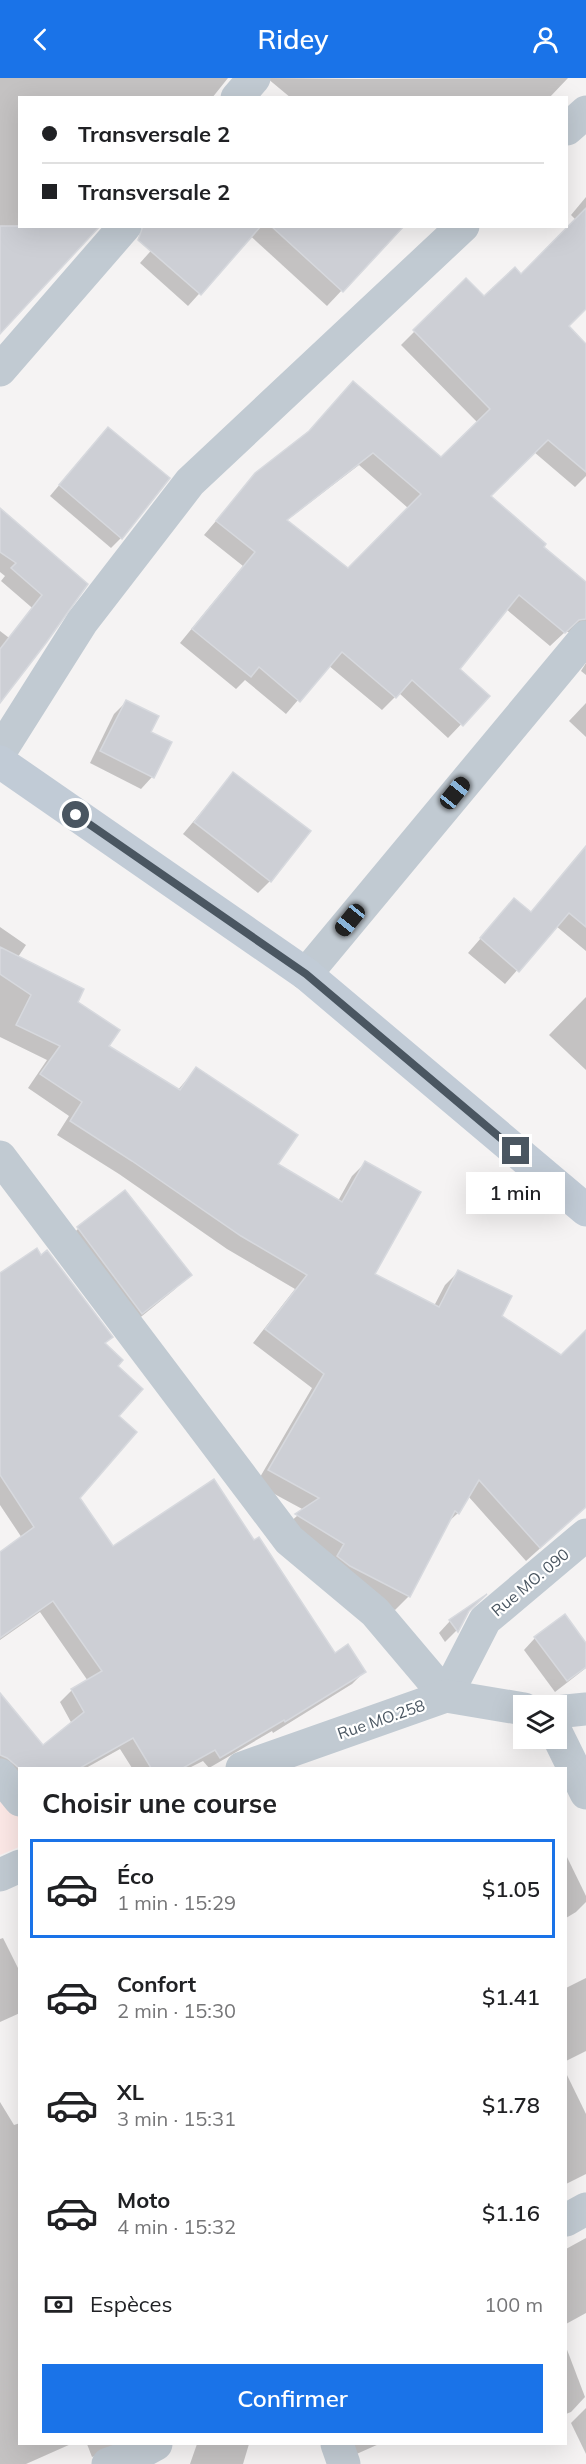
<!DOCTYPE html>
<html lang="fr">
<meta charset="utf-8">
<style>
:root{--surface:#fff;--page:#f2f2f2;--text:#202124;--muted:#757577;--line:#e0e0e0;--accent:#1a73e8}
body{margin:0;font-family:Mulish,sans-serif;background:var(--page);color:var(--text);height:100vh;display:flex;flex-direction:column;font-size:22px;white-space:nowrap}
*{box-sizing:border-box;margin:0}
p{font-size:20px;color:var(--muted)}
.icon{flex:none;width:33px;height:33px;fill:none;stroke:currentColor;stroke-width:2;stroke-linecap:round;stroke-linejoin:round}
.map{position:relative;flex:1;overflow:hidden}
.side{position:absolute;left:18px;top:1689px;width:549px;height:678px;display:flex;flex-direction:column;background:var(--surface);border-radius:0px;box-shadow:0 6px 24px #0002}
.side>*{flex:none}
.banner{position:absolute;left:18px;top:18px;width:550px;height:132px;border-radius:0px;box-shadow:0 6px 24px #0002;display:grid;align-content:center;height:132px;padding:0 24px;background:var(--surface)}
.buttons{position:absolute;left:513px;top:1617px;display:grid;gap:12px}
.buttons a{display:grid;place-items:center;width:54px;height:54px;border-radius:0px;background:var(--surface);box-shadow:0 6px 24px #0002;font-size:30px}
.end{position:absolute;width:27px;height:27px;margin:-14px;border:8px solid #4a5661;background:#fff;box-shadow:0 0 0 3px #fff}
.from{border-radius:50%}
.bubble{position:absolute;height:42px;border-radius:0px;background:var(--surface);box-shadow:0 6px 24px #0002;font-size:20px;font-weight:600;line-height:42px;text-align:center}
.car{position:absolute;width:18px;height:36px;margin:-18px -9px;border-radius:8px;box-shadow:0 0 4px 2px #0007;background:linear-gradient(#222 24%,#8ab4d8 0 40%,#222 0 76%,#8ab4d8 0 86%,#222 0)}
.banner b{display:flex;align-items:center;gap:21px;height:57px;font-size:22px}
.banner b+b{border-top:2px solid var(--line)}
.banner i{width:15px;height:15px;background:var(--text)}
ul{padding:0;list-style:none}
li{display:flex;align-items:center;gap:18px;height:99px;margin:0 12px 9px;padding:0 12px;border:3px solid transparent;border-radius:0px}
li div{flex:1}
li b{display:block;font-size:22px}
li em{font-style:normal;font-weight:600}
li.current{border-color:var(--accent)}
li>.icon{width:54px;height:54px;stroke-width:1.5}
h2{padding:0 24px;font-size:27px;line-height:72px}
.pay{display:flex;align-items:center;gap:15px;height:66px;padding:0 24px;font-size:22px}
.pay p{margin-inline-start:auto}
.action{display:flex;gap:12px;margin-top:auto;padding:12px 24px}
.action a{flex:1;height:69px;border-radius:0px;background:var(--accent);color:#fff;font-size:24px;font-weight:600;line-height:69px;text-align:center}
header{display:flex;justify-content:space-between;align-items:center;height:78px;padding:0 24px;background:var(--accent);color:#fff;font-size:27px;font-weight:600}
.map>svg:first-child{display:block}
.medical{fill:#fce8e6}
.shadow{fill:#0003;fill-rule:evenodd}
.building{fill:#cdcfd5;stroke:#d7d9de;stroke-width:1.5;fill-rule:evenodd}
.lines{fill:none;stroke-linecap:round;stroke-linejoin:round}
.minor{stroke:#c1cad2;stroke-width:33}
.secondary{stroke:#c1cbd6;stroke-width:33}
.route{stroke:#4a5661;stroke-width:8}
.labels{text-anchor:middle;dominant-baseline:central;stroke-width:4.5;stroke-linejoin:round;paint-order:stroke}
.street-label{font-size:16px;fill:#4a5661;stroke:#fff}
</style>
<header><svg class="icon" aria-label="back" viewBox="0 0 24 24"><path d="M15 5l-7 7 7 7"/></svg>Ridey<svg class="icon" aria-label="person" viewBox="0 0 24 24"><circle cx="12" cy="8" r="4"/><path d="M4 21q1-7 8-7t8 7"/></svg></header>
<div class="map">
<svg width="586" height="2386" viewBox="0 0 586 2386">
<rect width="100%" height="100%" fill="#f5f3f3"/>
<path class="medical" d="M 0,1714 L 20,1737 L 19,1769 L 0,1777 Z"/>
<g class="shadow">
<path d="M 0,0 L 228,0 L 212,20 L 20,20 L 20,148 L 98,148 L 0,254 Z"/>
<path d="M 267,0 L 359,1 L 568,0 L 549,20 L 291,20 Z"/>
<path d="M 586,119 L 586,229 L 567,248 L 586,269 L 586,398 L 575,409 L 534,374 L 489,418 L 542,470 L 586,506 L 586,560 L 576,554 L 565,554 L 550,568 L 506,531 L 458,591 L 488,618 L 448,660 L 399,615 L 382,632 L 328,587 L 286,636 L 245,602 L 236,611 L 180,565 L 243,488 L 204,457 L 256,396 L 305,358 L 441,381 L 478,345 L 401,267 L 466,202 L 483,220 L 521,198 L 576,142 L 571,137 ZM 359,387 L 408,430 L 348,492 L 286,443 Z"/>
<path d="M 173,148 L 235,176 L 188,228 L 140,185 Z"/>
<path d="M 247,148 L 380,148 L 392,159 L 327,228 L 244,152 Z"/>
<path d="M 98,361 L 121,460 L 111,470 L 50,418 Z"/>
<path d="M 0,432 L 86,506 L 52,547 L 1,503 L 5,498 L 0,494 Z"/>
<path d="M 0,553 L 34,579 L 0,619 Z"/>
<path d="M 586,585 L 586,597 L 581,593 Z"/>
<path d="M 126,624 L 149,655 L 152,699 L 141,711 L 90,685 L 114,636 Z"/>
<path d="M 586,625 L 586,659 L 569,643 Z"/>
<path d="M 233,696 L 270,803 L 258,815 L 183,756 Z"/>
<path d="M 586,768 L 586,873 L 556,848 L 505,906 L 468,875 L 514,822 L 530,835 Z"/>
<path d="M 0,849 L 26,867 L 18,879 L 76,925 L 107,968 L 177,1013 L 196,991 L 276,1086 L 338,1123 L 352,1098 L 365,1085 L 373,1197 L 434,1228 L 445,1207 L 458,1194 L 500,1239 L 561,1279 L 586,1254 L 586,1429 L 526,1483 L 468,1418 L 458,1435 L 446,1446 L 409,1518 L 395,1532 L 336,1502 L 283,1450 L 304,1432 L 256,1406 L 312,1310 L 253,1265 L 295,1211 L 227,1171 L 119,1096 L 57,1057 L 69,1038 L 28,1010 L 47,982 L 0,959 Z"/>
<path d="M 586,919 L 586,992 L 549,957 Z"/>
<path d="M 125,1114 L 190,1196 L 174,1212 L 126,1251 L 62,1166 L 78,1151 Z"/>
<path d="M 0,1195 L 104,1266 L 116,1288 L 117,1338 L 78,1420 L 112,1470 L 254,1465 L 334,1577 L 364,1594 L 352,1606 L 273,1655 L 272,1653 L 209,1690 L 203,1683 L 189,1690 L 132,1690 L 120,1671 L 86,1690 L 20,1690 L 20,1719 L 0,1696 L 0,1617 L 42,1670 L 72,1646 L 60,1624 L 72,1612 L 88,1603 L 40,1534 L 0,1562 L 0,1475 L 22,1460 L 0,1427 Z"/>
<path d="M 467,1534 L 456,1553 L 445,1564 L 439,1555 L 450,1543 Z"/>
<path d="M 535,1560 L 586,1567 L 586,1590 L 555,1614 L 524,1572 Z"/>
<path d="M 566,1777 L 586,1818 L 586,1824 L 576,1834 L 566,1840 Z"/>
<path d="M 3,1860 L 20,1894 L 20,1935 L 0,1944 L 0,1861 Z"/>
<path d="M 586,1900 L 586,1973 L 566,1983 L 566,1910 Z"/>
<path d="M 566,1995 L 586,2036 L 586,2096 L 566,2106 Z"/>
<path d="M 0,2024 L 14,2047 L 20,2045 L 20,2366 L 71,2366 L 26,2386 L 0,2386 Z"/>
<path d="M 586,2160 L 586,2235 L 566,2246 L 566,2171 Z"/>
<path d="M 566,2269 L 585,2319 L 571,2334 L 566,2336 Z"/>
<path d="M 586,2330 L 586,2376 L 571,2345 Z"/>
<path d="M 87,2366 L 125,2366 L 92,2379 Z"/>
<path d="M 197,2366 L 249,2366 L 243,2386 L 190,2386 Z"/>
<path d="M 346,2366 L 379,2366 L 352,2378 Z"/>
</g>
<g class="building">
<path d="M 586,130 L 586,231 L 569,248 L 586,266 L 586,394 L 548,362 L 491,418 L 546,466 L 544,469 L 586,504 L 586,541 L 579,542 L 565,555 L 519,517 L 460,591 L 490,618 L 463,648 L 412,602 L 396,620 L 342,574 L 300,624 L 259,589 L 251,599 L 192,551 L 255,474 L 216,443 L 255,395 L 309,353 L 353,303 L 441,379 L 490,331 L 413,252 L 466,200 L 484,218 L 515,189 L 521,196 ZM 373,375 L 421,416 L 348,490 L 287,442 Z"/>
<path d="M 0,148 L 100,148 L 0,256 Z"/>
<path d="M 143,148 L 261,148 L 201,217 L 138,162 Z"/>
<path d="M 271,148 L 404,148 L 343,214 Z"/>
<path d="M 108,349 L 170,400 L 122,461 L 59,407 Z"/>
<path d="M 0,430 L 88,506 L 46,565 L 0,625 L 0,571 L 42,517 L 11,490 L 16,485 L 0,474 Z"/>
<path d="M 126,622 L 159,638 L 151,654 L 172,664 L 154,700 L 100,673 Z"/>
<path d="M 233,694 L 311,753 L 271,804 L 194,744 Z"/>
<path d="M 586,768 L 586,849 L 569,835 L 519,894 L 480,860 L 514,820 L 531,834 Z"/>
<path d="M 0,869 L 84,911 L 78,924 L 120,952 L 109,968 L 180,1012 L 196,989 L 298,1057 L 278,1086 L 342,1124 L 365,1083 L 421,1114 L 375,1196 L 439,1229 L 458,1192 L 512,1218 L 502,1238 L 561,1277 L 586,1252 L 586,1429 L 540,1470 L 479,1402 L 459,1436 L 455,1433 L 410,1519 L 350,1488 L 337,1478 L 344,1466 L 295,1436 L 319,1420 L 268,1392 L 324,1296 L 265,1251 L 307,1197 L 241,1158 L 132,1083 L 70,1043 L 82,1024 L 40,996 L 60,968 L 16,947 L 31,917 L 0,896 Z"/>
<path d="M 125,1112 L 192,1197 L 142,1236 L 77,1149 Z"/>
<path d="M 37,1170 L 41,1177 L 47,1172 L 113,1259 L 105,1265 L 123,1282 L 118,1288 L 143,1311 L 119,1338 L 137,1354 L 80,1420 L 113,1468 L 214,1401 L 254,1462 L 259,1459 L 335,1575 L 348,1566 L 366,1594 L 285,1644 L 284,1642 L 220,1680 L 215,1672 L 183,1690 L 151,1690 L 133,1660 L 80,1690 L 19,1690 L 7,1680 L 0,1677 L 0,1615 L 43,1667 L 84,1634 L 71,1611 L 102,1593 L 53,1523 L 0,1560 L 0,1474 L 34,1449 L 0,1397 L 0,1195 Z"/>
<path d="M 487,1516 L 469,1533 L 458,1554 L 449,1542 Z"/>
<path d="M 565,1536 L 586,1565 L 586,1589 L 567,1603 L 534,1559 Z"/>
</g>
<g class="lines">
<g class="minor">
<path d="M 237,20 L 254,0"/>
<path d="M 567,51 L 586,34"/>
<path d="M 0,292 L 125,148"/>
<path d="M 0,674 L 82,544 L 190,404 L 463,148"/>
<path d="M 306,896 L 586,559"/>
<path d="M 0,1079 L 289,1462 L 375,1534 L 446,1618 L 485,1542 L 586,1457"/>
<path d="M 556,1634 L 586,1631"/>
<path d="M 556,1654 L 586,1715"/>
<path d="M 242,1690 L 446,1618 L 524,1631"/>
<path d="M 0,1697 L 20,1722"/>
<path d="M 0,1797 L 20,1788"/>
<path d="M 566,2142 L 586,2131"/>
<path d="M 337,2366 L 344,2386"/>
<path d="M 108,2386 L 140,2375 L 156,2366"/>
</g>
<path class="secondary" d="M 0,684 L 306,896 L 586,1132"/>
</g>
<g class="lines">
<path class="route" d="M 76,737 L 306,896 L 516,1073"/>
</g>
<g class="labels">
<g class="street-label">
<text transform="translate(530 1504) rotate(-40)">Rue MO. 090</text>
<text transform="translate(381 1641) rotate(-19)">Rue MO.258</text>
</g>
</g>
</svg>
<div class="buttons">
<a><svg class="icon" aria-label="layers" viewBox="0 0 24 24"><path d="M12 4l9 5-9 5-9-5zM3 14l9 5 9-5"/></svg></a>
</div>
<i class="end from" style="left:76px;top:737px"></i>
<i class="end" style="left:516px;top:1073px"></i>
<div class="bubble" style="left:466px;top:1094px;width:99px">1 min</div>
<i class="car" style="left:455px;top:715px;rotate:39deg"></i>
<i class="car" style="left:350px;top:842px;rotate:219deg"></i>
<div class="banner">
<b><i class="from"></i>Transversale 2</b>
<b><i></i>Transversale 2</b>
</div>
<section class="side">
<h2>Choisir une course</h2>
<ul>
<li class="current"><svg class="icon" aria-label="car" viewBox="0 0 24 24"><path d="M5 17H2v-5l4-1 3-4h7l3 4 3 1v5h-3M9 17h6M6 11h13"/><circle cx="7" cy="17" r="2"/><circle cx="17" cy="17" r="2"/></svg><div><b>Éco</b><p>1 min · 15:29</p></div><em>$1.05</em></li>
<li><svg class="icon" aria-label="car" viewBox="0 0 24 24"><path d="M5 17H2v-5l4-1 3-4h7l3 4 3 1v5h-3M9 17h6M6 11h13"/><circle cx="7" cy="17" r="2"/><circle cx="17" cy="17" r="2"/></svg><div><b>Confort</b><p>2 min · 15:30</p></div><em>$1.41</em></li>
<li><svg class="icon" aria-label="car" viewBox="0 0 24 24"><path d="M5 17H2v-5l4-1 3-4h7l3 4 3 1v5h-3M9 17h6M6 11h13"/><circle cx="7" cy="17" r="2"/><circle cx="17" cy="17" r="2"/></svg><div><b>XL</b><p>3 min · 15:31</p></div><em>$1.78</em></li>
<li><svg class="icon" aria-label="car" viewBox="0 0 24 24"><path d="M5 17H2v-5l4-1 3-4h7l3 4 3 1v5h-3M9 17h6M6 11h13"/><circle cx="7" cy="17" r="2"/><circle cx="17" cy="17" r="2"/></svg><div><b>Moto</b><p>4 min · 15:32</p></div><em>$1.16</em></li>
</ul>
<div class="pay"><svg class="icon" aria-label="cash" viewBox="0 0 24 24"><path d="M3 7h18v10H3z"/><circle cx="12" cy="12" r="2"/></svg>Espèces<p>100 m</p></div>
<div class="action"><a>Confirmer</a></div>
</section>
</div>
